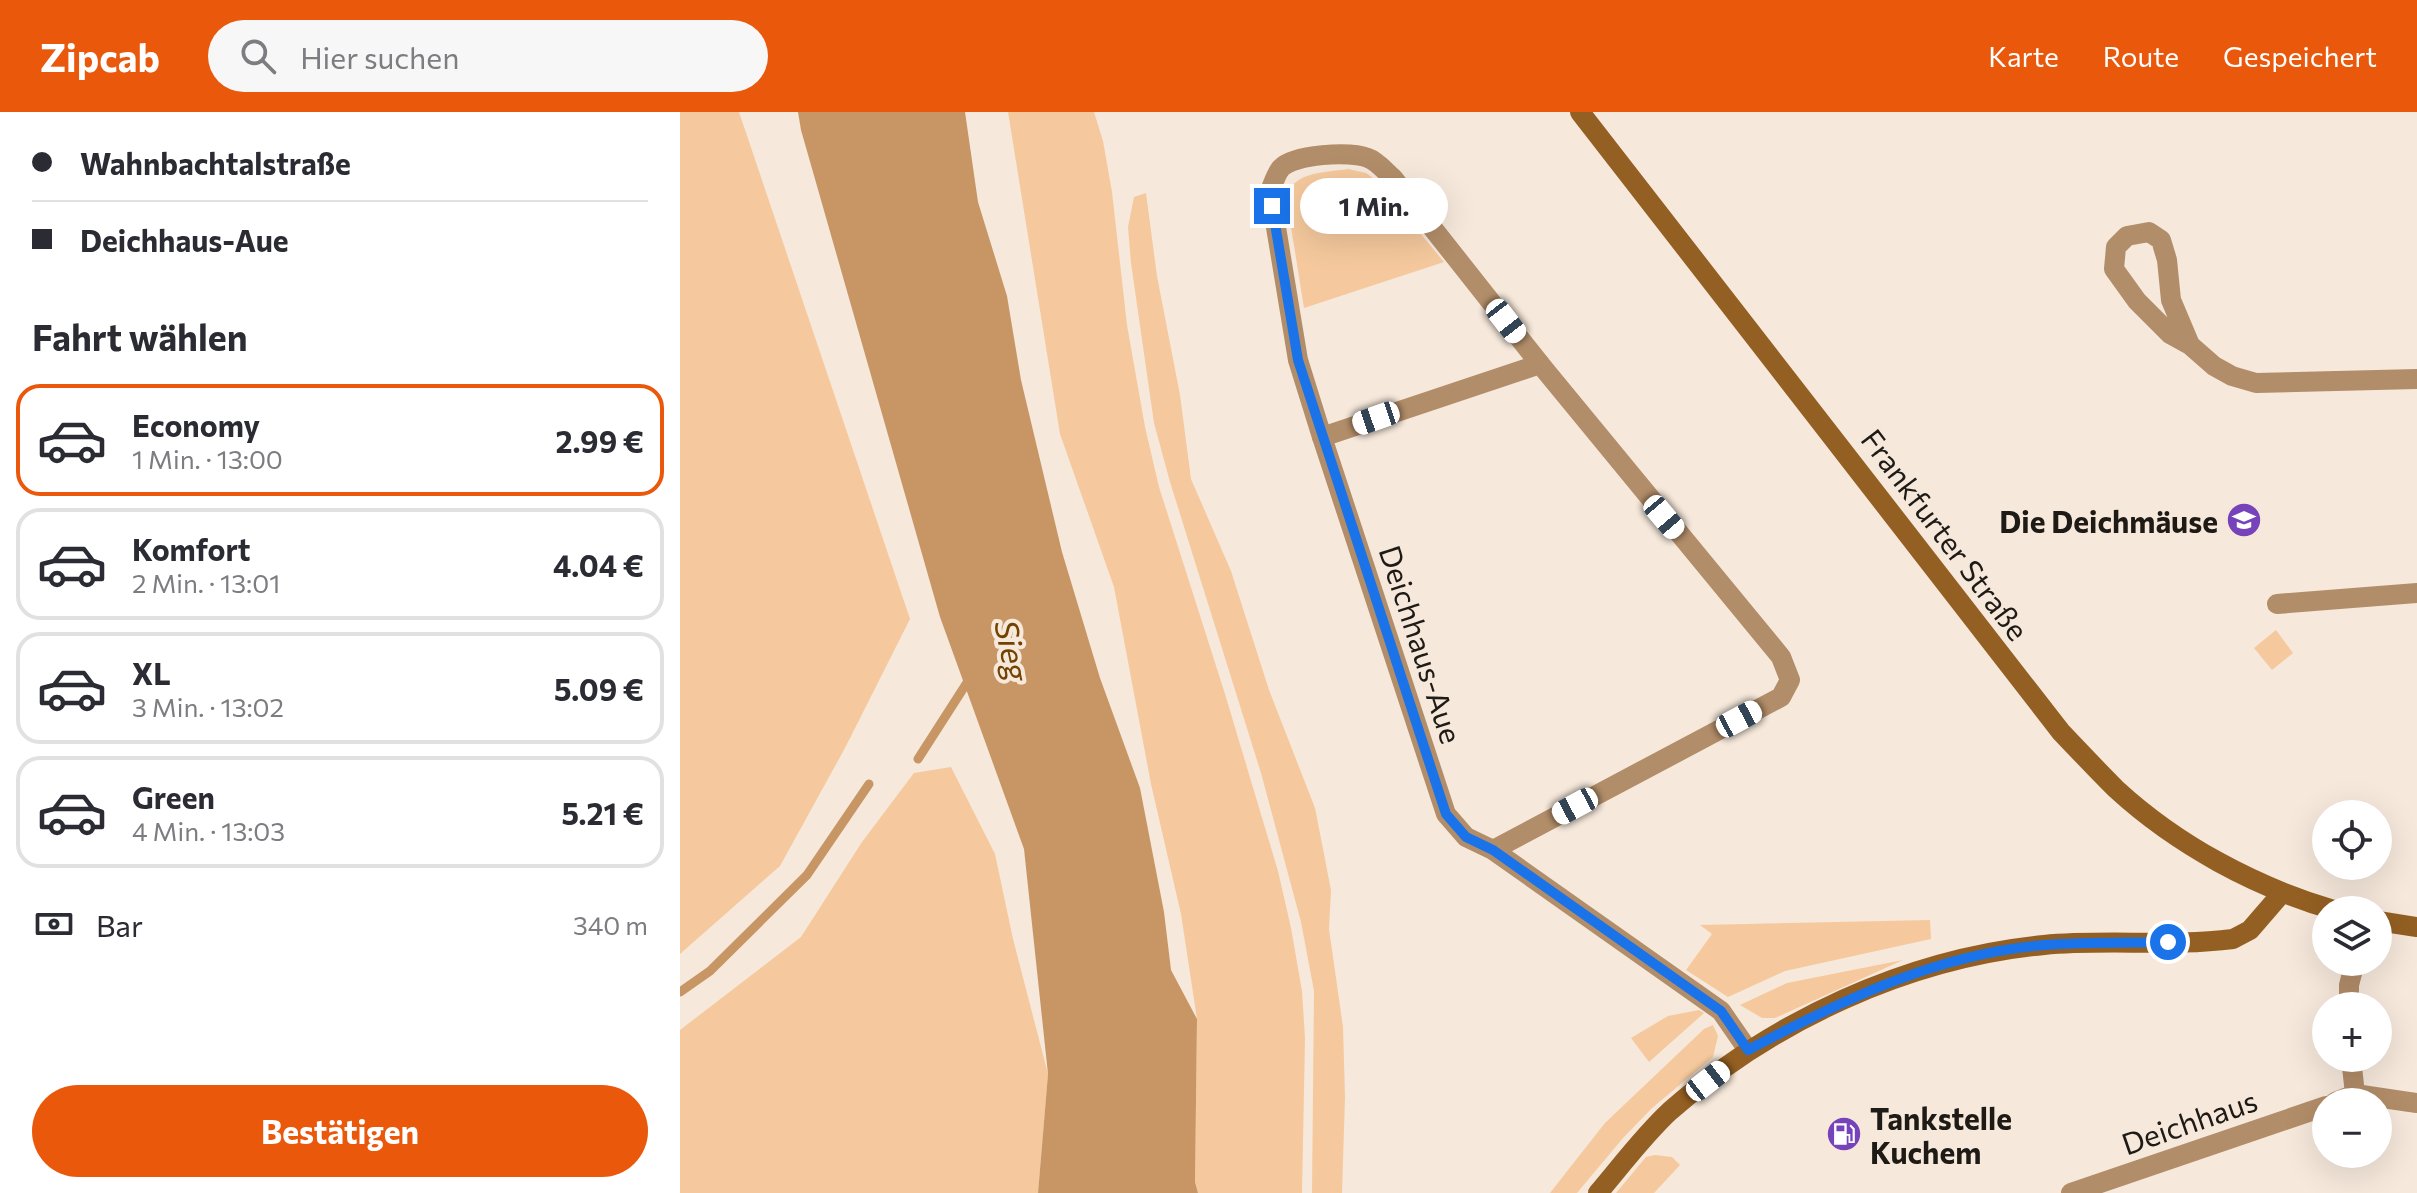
<!DOCTYPE html>
<html lang="de">
<meta charset="utf-8">
<style>
:root{--surface:#fff;--page:#f7f7f7;--text:#2b2b33;--muted:#7c7c81;--line:#e1e1e2;--accent:#ea580c}
body{margin:0;font-family:Commissioner,sans-serif;background:var(--page);color:var(--text);height:100vh;display:flex;flex-direction:column;font-size:30px;white-space:nowrap}
*{box-sizing:border-box;margin:0}
p{font-size:26px;color:var(--muted)}
.icon{flex:none;width:44px;height:44px;fill:none;stroke:currentColor;stroke-width:2;stroke-linecap:round;stroke-linejoin:round}
.map{position:relative;flex:1;overflow:hidden}
.details{display:flex;flex-direction:column;background:var(--surface);width:680px}
.details>*{flex:none}
.hud{display:grid;align-content:center;height:176px;padding:0 32px;background:var(--surface)}
.fabs{position:absolute;left:1632px;top:688px;display:grid;gap:16px}
.fabs a{display:grid;place-items:center;width:80px;height:80px;border-radius:50%;background:var(--surface);box-shadow:0 8px 32px #0002;font-size:40px}
.end{position:absolute;width:36px;height:36px;margin:-18px;border:10px solid #1a73e8;background:#fff;box-shadow:0 0 0 4px #fff}
.from{border-radius:50%}
.bubble{position:absolute;height:56px;border-radius:28px;background:var(--surface);box-shadow:0 8px 32px #0002;font-size:26px;font-weight:700;line-height:56px;text-align:center}
.car{position:absolute;width:24px;height:48px;margin:-24px -12px;border-radius:10px;box-shadow:0 0 6px 2px #0007;background:linear-gradient(#fff 24%,#345 0 40%,#fff 0 76%,#345 0 86%,#fff 0)}
.hud b{display:flex;align-items:center;gap:28px;height:76px;font-size:30px}
.hud b+b{border-top:2px solid var(--line)}
.hud i{width:20px;height:20px;background:var(--text)}
ul{padding:0;list-style:none}
li{display:flex;align-items:center;gap:24px;height:112px;margin:0 16px 12px;padding:0 16px;border:4px solid var(--line);border-radius:24px}
li div{flex:1}
li b{display:block;font-size:30px}
li em{font-style:normal;font-weight:700}
li.on{border-color:var(--accent)}
li>.icon{width:72px;height:72px;stroke-width:1.5}
h2{padding:0 32px;font-size:36px;line-height:96px}
.pay{display:flex;align-items:center;gap:20px;height:88px;padding:0 32px;font-size:30px}
.pay p{margin-inline-start:auto}
.action{display:flex;gap:16px;margin-top:auto;padding:16px 32px}
.action a{flex:1;height:92px;border-radius:48px;background:var(--accent);color:#fff;font-size:32px;font-weight:700;line-height:92px;text-align:center}
header{display:flex;align-items:center;gap:48px;box-sizing:border-box;height:112px;padding:0 40px;background:var(--accent);color:#fff}
header strong{font-size:38px}
nav{display:flex;gap:44px;margin-inline-start:auto;font-size:28px}
.search{width:560px;height:72px;background:var(--page);display:flex;align-items:center;gap:20px;box-sizing:border-box;padding:0 28px;border-radius:44px;color:var(--muted);font-size:30px}
main{display:flex;flex:1;min-height:0}
.map>svg:first-child{display:block}
.green{fill:#f5c99d}
.water{fill:#c79664}
.lines{fill:none;stroke-linecap:round;stroke-linejoin:round}
.stream{stroke:#c79664;stroke-width:9}
.minor{stroke:#b28d69;stroke-width:20}
.secondary{stroke:#935f22;stroke-width:20}
.route{stroke:#1a73e8;stroke-width:10}
.labels{text-anchor:middle;dominant-baseline:central;stroke-width:8;stroke-linejoin:round;paint-order:stroke}
.poi-label{font-size:30px;font-weight:bold;fill:#1e1a15;stroke:#f6e8db;text-anchor:end}
.street-label{font-size:30px;fill:#1e1a15;stroke:#f6e8db}
.water-label{font-size:32px;font-style:italic;fill:#724300;stroke:#f6e8db}
</style>
<header>
<strong>Zipcab</strong>
<div class="search"><svg class="icon" aria-label="search" viewBox="0 0 24 24"><circle cx="10" cy="10" r="6"/><path d="M15 15l6 6"/></svg>Hier suchen</div>
<nav><a>Karte</a><a>Route</a><a>Gespeichert</a></nav>
</header>
<main>
<section class="details">
<div class="hud">
<b><i class="from"></i>Wahnbachtalstraße</b>
<b><i></i>Deichhaus-Aue</b>
</div>
<h2>Fahrt wählen</h2>
<ul>
<li class="on"><svg class="icon" aria-label="car" viewBox="0 0 24 24"><path d="M5 17H2v-5l4-1 3-4h7l3 4 3 1v5h-3M9 17h6M6 11h13"/><circle cx="7" cy="17" r="2"/><circle cx="17" cy="17" r="2"/></svg><div><b>Economy</b><p>1 Min. · 13:00</p></div><em>2.99 €</em></li>
<li><svg class="icon" aria-label="car" viewBox="0 0 24 24"><path d="M5 17H2v-5l4-1 3-4h7l3 4 3 1v5h-3M9 17h6M6 11h13"/><circle cx="7" cy="17" r="2"/><circle cx="17" cy="17" r="2"/></svg><div><b>Komfort</b><p>2 Min. · 13:01</p></div><em>4.04 €</em></li>
<li><svg class="icon" aria-label="car" viewBox="0 0 24 24"><path d="M5 17H2v-5l4-1 3-4h7l3 4 3 1v5h-3M9 17h6M6 11h13"/><circle cx="7" cy="17" r="2"/><circle cx="17" cy="17" r="2"/></svg><div><b>XL</b><p>3 Min. · 13:02</p></div><em>5.09 €</em></li>
<li><svg class="icon" aria-label="car" viewBox="0 0 24 24"><path d="M5 17H2v-5l4-1 3-4h7l3 4 3 1v5h-3M9 17h6M6 11h13"/><circle cx="7" cy="17" r="2"/><circle cx="17" cy="17" r="2"/></svg><div><b>Green</b><p>4 Min. · 13:03</p></div><em>5.21 €</em></li>
</ul>
<div class="pay"><svg class="icon" aria-label="cash" viewBox="0 0 24 24"><path d="M3 7h18v10H3z"/><circle cx="12" cy="12" r="2"/></svg>Bar<p>340 m</p></div>
<div class="action"><a>Bestätigen</a></div>
</section>
<div class="map">
<svg width="1737" height="1081" viewBox="0 0 1737 1081">
<rect width="100%" height="100%" fill="#f6e8db"/>
<g class="green">
<path d="M 0,0 L 59,0 L 230,507 L 165,636 L 100,754 L 0,842 Z"/>
<path d="M 328,0 L 414,0 L 423,29 L 432,80 L 447,213 L 465,315 L 479,375 L 545,582 L 598,759 L 611,816 L 622,879 L 625,926 L 622,1081 L 518,1081 L 515,1070 L 517,907 L 501,802 L 471,672 L 434,475 L 380,322 Z"/>
<path d="M 668,57 L 686,61 L 696,68 L 764,150 L 624,196 L 607,90 C 608,59 644,61 668,57 Z"/>
<path d="M 466,81 L 477,164 L 500,283 L 511,367 L 551,459 L 589,578 L 635,696 L 651,778 L 649,817 L 663,915 L 665,985 L 662,1081 L 632,1081 L 634,879 L 621,810 L 581,661 L 490,370 L 474,311 L 451,151 L 448,115 L 454,85 Z"/>
<path d="M 1596,518 L 1613,541 L 1592,558 L 1574,536 Z"/>
<path d="M 271,655 L 315,742 L 333,827 L 368,962 L 358,1081 L 0,1081 L 0,918 L 121,825 L 182,730 L 234,661 Z"/>
<path d="M 1250,808 L 1251,827 L 1105,859 L 1048,885 L 1006,858 L 1032,822 L 1020,813 Z"/>
<path d="M 1223,848 L 1095,906 L 1082,906 L 1060,893 L 1107,871 Z"/>
<path d="M 1019,898 L 1024,901 L 969,950 L 951,926 L 988,904 Z"/>
<path d="M 1033,913 L 1038,924 L 1033,945 L 972,996 L 943,1026 L 897,1081 L 870,1081 L 925,1011 L 1024,917 Z"/>
<path d="M 975,1043 L 992,1045 L 1000,1053 L 974,1081 L 936,1081 L 966,1045 Z"/>
</g>
<path class="water" d="M 118,0 L 285,0 L 298,90 L 327,184 L 341,268 L 382,440 L 420,566 L 460,676 L 484,800 L 491,858 L 517,907 L 515,1070 L 518,1081 L 358,1081 L 368,962 L 344,737 L 260,505 L 121,18 Z"/>
<g class="lines">
<g class="stream">
<path d="M 238,647 L 290,566"/>
<path d="M 0,880 L 30,859 L 127,763 L 189,672"/>
</g>
<g class="minor">
<path d="M 1510,233 L 1491,188 L 1487,148 L 1481,128 L 1469,120 L 1447,124 L 1436,135 L 1434,157 L 1457,189 L 1490,222 L 1510,233 L 1534,254 L 1552,264 L 1576,271 L 1737,267"/>
<path d="M 642,325 L 618,248 L 590,79 C 593,72 596,62 601,56 C 614,42 670,39 688,46 C 697,49 705,59 713,66 L 860,252"/>
<path d="M 1597,492 L 1737,481"/>
<path d="M 813,738 L 1101,585 L 1110,568 L 1101,545 L 860,252 L 642,325 L 766,702 L 786,725 L 813,738 L 1041,899 L 1068,938"/>
<path d="M 1669,894 L 1669,873 L 1675,850"/>
<path d="M 1671,946 L 1675,982"/>
<path d="M 1655,990 L 1675,982 L 1737,991"/>
<path d="M 1391,1081 L 1646,994"/>
</g>
<g class="secondary">
<path d="M 900,0 L 1381,620 C 1399,639 1417,658 1436,677 C 1497,733 1575,775 1654,798"/>
<path d="M 1698,809 L 1737,815"/>
<path d="M 918,1081 C 941,1054 964,1023 990,999 C 1092,909 1228,846 1364,833 C 1426,827 1490,835 1553,827 L 1570,818 L 1602,781"/>
</g>
</g>
<g class="lines">
<path class="route" d="M 592,94 L 618,248 L 766,702 L 786,725 L 813,738 L 1041,899 L 1068,938 C 1161,889 1258,841 1365,833 C 1406,830 1447,831 1488,830"/>
</g>
<defs>
<g id="school-disc" transform="scale(1.8)"><circle r="9.5" fill="#7743ba" stroke="#f6e8db"/><path d="M0-5L7-2L0 1L-7-2ZM-4 1L0 2.5L4 1V4Q0 6-4 4Z" fill="#fff"/></g>
<g id="fuel-disc" transform="scale(1.8)"><circle r="9.5" fill="#7743ba" stroke="#f6e8db"/><path d="M-5.5-6h7V0h2V4h1.3V-2.5L3-4.5l.8-.8L6-3V5H2.5V1h-1V6h-7ZM-4.2-4.7v3.2H.2V-4.7Z" fill="#fff"/></g>
</defs>
<g fill-rule="evenodd">
<use href="#school-disc" x="1564" y="408"/>
<use href="#fuel-disc" x="1164" y="1022"/>
</g>
<g class="labels">
<g class="poi-label">
<text x="1538" y="408">Die Deichmäuse</text>
<text x="1190" y="1005" text-anchor="start">Tankstelle<tspan x="1190" dy="34">Kuchem</tspan></text>
</g>
<g class="street-label">
<text transform="translate(1266 422) rotate(53)">Frankfurter Straße</text>
<text transform="translate(742 532) rotate(72)">Deichhaus-Aue</text>
<text transform="translate(1509 1009) rotate(-19)">Deichhaus</text>
</g>
<g class="water-label">
<text transform="translate(333 538) rotate(78)">Sieg</text>
</g>
</g>
</svg>
<div class="fabs">
<a><svg class="icon" aria-label="locate" viewBox="0 0 24 24"><circle cx="12" cy="12" r="6"/><path d="M12 2v4M12 18v4M2 12h4M18 12h4"/></svg></a>
<a><svg class="icon" aria-label="layers" viewBox="0 0 24 24"><path d="M12 4l9 5-9 5-9-5zM3 14l9 5 9-5"/></svg></a>
<a>+</a>
<a>−</a>
</div>
<i class="end from" style="left:1488px;top:830px"></i>
<i class="end" style="left:592px;top:94px"></i>
<div class="bubble" style="left:620px;top:66px;width:148px">1 Min.</div>
<i class="car" style="left:826px;top:209px;rotate:142deg"></i>
<i class="car" style="left:696px;top:306px;rotate:251deg"></i>
<i class="car" style="left:984px;top:405px;rotate:140deg"></i>
<i class="car" style="left:1059px;top:607px;rotate:62deg"></i>
<i class="car" style="left:895px;top:694px;rotate:242deg"></i>
<i class="car" style="left:1028px;top:969px;rotate:52deg"></i>
</div>
</main>
